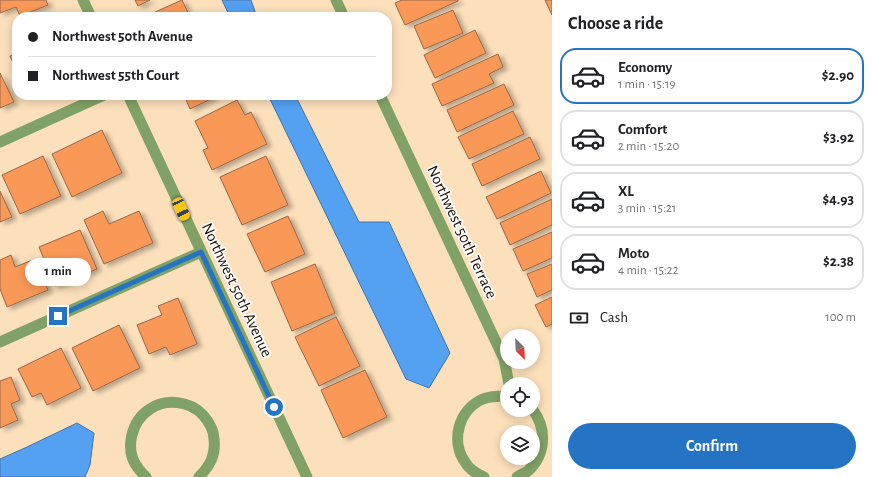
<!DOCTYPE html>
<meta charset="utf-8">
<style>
:root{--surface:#fff;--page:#f2f2f2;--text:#202124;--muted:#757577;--line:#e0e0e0;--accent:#2474c3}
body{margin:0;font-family:"Alegreya Sans",sans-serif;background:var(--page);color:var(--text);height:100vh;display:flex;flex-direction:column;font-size:15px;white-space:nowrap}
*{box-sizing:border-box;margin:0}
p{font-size:13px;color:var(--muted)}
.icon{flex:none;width:22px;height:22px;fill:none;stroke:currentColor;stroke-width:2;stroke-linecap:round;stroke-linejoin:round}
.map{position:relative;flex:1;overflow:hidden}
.sheet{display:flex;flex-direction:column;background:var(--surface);width:320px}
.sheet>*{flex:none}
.guide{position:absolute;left:12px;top:12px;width:380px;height:88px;border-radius:16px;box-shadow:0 2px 10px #0003;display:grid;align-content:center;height:88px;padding:0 16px;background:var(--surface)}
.needle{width:26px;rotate:156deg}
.tools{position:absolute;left:500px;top:329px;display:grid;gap:8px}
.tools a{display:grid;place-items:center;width:40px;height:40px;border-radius:50%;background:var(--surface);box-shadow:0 2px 10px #0003;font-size:20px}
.end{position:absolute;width:18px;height:18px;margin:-9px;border:5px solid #2474c3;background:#fff;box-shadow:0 0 0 2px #fff}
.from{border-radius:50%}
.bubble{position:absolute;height:28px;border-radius:14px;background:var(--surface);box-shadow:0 2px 10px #0003;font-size:13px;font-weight:700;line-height:28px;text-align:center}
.car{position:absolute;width:12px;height:24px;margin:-12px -6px;border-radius:5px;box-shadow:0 0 3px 1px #0007;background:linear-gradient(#f5c518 24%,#345 0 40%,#f5c518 0 76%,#345 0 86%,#f5c518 0)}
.guide b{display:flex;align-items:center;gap:14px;height:38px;font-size:15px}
.guide b+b{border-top:1px solid var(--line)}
.guide i{width:10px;height:10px;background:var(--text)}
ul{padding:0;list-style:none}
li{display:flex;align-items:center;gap:12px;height:56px;margin:0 8px 6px;padding:0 8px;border:2px solid var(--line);border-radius:16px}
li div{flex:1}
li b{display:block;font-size:15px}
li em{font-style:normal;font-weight:700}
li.on{border-color:var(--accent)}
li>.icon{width:36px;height:36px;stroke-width:1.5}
h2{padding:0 16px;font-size:18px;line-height:48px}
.pay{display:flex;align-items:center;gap:10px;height:44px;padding:0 16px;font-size:15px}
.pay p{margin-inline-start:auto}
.action{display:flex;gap:8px;margin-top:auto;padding:8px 16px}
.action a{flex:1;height:46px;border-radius:24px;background:var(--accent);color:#fff;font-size:16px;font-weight:700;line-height:46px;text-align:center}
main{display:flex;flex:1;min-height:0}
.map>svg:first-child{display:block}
.water{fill:#54a0f1;stroke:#4374a9}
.building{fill:#fa9858;stroke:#96684c;filter:url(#shadow)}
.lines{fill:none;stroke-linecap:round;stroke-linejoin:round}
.minor{stroke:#81a267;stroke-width:11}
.route{stroke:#2474c3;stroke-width:5}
.labels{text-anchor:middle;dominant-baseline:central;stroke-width:3.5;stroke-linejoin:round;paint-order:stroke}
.street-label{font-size:16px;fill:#1b0e01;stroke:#fff}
</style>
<main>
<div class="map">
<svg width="552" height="477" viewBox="0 0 552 477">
<defs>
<filter id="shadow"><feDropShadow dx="4.5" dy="2.5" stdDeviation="2" flood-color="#0004"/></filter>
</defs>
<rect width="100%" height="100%" fill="#fcdfbb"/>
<g class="water">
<path d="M 222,0 L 251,0 L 257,17 L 230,17 Z"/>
<path d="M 268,95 L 295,95 L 359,222 L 389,222 L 450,353 L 429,388 L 406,379 Z"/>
<path d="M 77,423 L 94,433 L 90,465 L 85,477 L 0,477 L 0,459 L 27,447 Z"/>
</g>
<g class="building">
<path d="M 0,0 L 46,0 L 48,5 L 20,16 L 16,7 L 0,13 Z"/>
<path d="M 135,0 L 150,0 L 138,6 Z"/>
<path d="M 182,0 L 190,17 L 144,17 Z"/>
<path d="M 402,0 L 458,0 L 458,1 L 405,25 L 395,3 Z"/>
<path d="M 545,0 L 552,0 L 552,15 Z"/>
<path d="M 453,10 L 463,33 L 424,49 L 414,26 Z"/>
<path d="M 475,30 L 486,53 L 435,78 L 424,55 Z"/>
<path d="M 17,53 L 17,72 L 10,56 Z"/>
<path d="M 498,54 L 503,67 L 489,74 L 494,83 L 442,106 L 432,84 Z"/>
<path d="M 0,73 L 14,102 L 0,108 Z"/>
<path d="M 504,84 L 514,105 L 457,132 L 447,110 Z"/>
<path d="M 184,95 L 214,95 L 215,97 L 190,109 Z"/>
<path d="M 237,100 L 245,115 L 251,112 L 267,144 L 212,170 L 203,150 L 208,148 L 195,121 Z"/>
<path d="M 513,111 L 524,134 L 469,159 L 458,137 Z"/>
<path d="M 102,130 L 122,173 L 72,197 L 52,154 Z"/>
<path d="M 530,137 L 540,159 L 482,186 L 472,164 Z"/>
<path d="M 43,156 L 61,196 L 20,214 L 2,175 Z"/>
<path d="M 266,156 L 288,205 L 242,225 L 220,177 Z"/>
<path d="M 541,171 L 551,193 L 497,219 L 486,197 Z"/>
<path d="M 0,191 L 12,217 L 0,222 Z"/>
<path d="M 552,199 L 552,225 L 510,245 L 500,223 Z"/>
<path d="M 103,211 L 109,224 L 139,211 L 153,243 L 104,264 L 84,220 Z"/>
<path d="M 288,216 L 305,254 L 265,272 L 247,234 Z"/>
<path d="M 80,230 L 97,269 L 55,286 L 39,247 Z"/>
<path d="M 552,232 L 552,258 L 523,271 L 513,249 Z"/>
<path d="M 11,255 L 15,267 L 35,259 L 48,290 L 7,307 L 0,289 L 0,260 Z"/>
<path d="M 315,264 L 335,313 L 292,331 L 271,282 Z"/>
<path d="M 552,264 L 552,290 L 537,297 L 527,274 Z"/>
<path d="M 552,297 L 552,324 L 546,327 L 535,305 Z"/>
<path d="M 178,298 L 197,344 L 170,355 L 166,347 L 149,354 L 137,325 L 162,315 L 158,306 Z"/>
<path d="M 336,317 L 360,366 L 319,386 L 295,337 Z"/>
<path d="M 119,325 L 140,368 L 93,391 L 72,348 Z"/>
<path d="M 61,348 L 81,388 L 47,405 L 41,393 L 32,397 L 18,369 Z"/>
<path d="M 365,370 L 387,417 L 343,438 L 321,390 Z"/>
<path d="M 11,377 L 20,400 L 11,404 L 18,420 L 0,428 L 0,381 Z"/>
</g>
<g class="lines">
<g class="minor">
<path d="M 83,0 L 91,17"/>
<path d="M 336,0 L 344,17"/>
<path d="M 128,95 L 307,477"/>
<path d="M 380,95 L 504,359 L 509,384"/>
<path d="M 0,142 L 104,95"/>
<path d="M 0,342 L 201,252"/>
<path d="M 146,477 C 143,474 140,471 138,468 C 124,450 131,421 150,409 C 166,398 190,401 203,415 C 209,422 214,430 214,439 C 216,455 210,466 199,477"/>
<path d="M 484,477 C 477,474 469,469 465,462 C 450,441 459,409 483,399 C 490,396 499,396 507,396"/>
<path d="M 517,477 C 520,475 525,473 528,471 C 546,454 547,429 533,410"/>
</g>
</g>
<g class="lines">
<path class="route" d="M 58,316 L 201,252 L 274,407"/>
</g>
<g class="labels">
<g class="street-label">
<text transform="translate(462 232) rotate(65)">Northwest 50th Terrace</text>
<text transform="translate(237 290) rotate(65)">Northwest 50th Avenue</text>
</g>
</g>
</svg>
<div class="tools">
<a><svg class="needle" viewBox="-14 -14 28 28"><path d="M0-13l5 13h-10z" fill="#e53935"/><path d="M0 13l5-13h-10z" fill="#757577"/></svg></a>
<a><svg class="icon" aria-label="locate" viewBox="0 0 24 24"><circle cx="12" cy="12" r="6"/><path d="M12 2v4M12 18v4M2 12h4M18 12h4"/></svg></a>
<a><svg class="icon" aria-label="layers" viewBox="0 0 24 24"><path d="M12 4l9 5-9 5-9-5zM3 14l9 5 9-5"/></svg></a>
</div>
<i class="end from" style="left:274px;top:407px"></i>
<i class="end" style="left:58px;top:316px"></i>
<div class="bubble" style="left:25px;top:258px;width:66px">1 min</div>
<i class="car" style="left:181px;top:209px;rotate:155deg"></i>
<div class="guide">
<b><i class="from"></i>Northwest 50th Avenue</b>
<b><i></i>Northwest 55th Court</b>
</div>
</div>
<section class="sheet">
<h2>Choose a ride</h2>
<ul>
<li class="on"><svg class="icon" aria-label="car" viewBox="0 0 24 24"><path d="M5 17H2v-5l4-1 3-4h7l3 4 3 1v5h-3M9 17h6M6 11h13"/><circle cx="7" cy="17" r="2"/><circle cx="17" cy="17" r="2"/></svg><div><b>Economy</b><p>1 min · 15:19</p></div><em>$2.90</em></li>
<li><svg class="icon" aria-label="car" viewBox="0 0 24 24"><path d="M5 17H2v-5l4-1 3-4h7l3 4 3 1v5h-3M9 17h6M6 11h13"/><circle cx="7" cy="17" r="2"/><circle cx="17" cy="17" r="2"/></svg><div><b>Comfort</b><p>2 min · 15:20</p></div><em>$3.92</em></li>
<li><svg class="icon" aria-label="car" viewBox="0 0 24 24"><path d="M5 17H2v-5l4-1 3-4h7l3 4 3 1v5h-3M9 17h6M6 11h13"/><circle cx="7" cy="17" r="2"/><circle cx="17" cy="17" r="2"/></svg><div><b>XL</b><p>3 min · 15:21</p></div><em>$4.93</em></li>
<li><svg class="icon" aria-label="car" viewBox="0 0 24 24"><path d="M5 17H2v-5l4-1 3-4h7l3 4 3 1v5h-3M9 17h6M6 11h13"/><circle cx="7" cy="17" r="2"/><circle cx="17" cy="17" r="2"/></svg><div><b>Moto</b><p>4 min · 15:22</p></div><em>$2.38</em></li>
</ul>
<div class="pay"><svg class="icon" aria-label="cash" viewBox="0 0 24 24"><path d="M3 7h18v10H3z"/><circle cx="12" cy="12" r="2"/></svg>Cash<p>100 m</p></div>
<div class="action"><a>Confirm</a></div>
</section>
</main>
